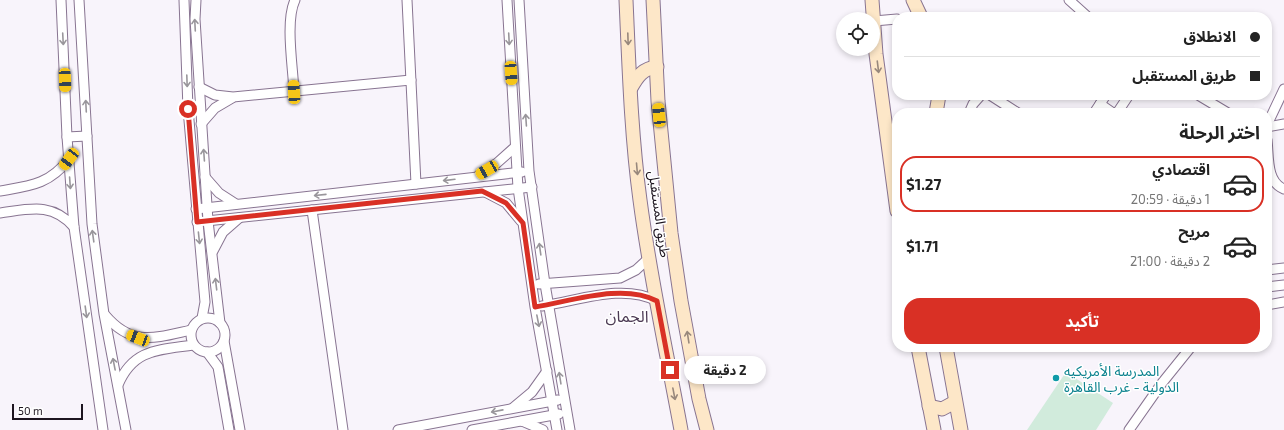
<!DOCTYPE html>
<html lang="ar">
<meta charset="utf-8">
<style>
:root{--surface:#fff;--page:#f6f6f6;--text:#222;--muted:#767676;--line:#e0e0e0;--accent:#d93025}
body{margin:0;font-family:"Exo 2","Noto Sans Arabic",sans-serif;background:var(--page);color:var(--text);direction:rtl;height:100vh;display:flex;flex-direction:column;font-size:15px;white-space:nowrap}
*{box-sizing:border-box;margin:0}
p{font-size:13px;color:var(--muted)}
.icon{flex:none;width:22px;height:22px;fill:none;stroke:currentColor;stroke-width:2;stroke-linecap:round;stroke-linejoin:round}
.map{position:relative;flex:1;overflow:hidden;direction:ltr}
.drawer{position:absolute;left:892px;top:108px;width:380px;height:244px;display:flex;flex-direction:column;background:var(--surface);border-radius:16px;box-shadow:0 2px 6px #0003;direction:rtl}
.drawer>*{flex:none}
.hud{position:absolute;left:892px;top:12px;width:380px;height:88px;border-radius:16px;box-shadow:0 2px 6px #0003;direction:rtl;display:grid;align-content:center;height:88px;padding:0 12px;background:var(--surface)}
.tools{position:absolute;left:836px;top:12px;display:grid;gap:8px}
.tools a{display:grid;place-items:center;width:44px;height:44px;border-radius:50%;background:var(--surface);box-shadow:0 2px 6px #0003;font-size:20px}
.scale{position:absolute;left:12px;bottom:10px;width:71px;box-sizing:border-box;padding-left:4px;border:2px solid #1d1520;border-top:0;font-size:11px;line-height:14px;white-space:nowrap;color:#1d1520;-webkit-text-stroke:3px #fff;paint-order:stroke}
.end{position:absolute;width:18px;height:18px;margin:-9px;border:5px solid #d93025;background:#fff;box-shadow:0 0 0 2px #fff}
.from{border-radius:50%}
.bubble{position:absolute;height:28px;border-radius:14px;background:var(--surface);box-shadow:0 2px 6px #0003;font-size:13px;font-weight:700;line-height:28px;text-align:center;direction:rtl}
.car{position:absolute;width:12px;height:24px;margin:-12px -6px;border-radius:5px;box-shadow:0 0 3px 1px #0007;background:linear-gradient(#f5c518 24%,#345 0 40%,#f5c518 0 76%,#345 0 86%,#f5c518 0)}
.hud b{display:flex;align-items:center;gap:14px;height:38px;font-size:15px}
.hud b+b{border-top:1px solid var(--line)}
.hud i{width:10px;height:10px;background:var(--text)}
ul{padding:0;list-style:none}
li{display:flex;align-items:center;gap:12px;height:56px;margin:0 8px 6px;padding:0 4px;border:2px solid transparent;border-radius:16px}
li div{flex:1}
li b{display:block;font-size:15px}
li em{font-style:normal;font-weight:700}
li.selected{border-color:var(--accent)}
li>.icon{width:36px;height:36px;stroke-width:1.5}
h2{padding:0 12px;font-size:18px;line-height:48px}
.primary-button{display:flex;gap:8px;margin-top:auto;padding:8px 12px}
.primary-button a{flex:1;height:46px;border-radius:16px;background:var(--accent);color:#fff;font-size:16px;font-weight:700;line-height:46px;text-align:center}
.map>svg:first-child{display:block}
.green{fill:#d1ebdc}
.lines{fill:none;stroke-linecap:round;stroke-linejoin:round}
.street-casing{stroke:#887491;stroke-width:11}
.secondary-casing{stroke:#887491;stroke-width:15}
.street{stroke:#fff;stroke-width:9}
.secondary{stroke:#fde7c8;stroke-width:13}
.oneway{stroke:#99969b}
.oneway2{stroke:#98887c}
.route{stroke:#d93025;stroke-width:5}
.culture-dot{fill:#0f9aa8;stroke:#fff;stroke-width:1.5}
.labels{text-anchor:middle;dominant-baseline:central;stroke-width:3;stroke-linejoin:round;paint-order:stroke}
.street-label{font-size:14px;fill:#1d1520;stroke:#fff}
.culture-label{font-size:14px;fill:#0d838f;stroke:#fff;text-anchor:start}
.quarter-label{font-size:16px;fill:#4c3a54;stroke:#fff}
</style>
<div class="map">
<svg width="1284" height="430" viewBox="0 0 1284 430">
<rect width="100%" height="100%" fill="#f8f4fb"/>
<path class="green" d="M 1066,372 L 1113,403 L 1096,430 L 1027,430 Z"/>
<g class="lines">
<g class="street-casing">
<g id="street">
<path d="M 61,0 L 67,137 L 74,227 L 103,430"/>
<path d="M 79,0 L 92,224 L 104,314 L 126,430"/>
<path d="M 184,0 L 188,109 L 205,302 L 202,318"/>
<path d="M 196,0 L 195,19 L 208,221 L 220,323"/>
<path d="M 407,0 L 416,184"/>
<path d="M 507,0 L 518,188 L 535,307 L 557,430"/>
<path d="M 519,0 L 529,171 L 545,284 L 570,430"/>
<path d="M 1069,0 L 1088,17"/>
<path d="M 874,21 L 897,19"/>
<path d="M 199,87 L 215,95 L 233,97 L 411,80"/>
<path d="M 294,92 C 293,67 285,21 295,0"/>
<path d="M 990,95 L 1018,113"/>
<path d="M 1198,95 L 1228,113"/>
<path d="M 1100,104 L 1113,113"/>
<path d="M 969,113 L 973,104 L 981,95"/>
<path d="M 1094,113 L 1106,95"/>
<path d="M 1117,113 L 1129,95"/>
<path d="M 201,124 L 215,108 L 232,98"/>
<path d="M 1267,125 L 1284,89"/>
<path d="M 1267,127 L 1284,124"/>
<path d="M 886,128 L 897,134"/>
<path d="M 67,137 L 87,136"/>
<path d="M 1267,140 C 1269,156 1266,182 1284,189"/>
<path d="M 479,175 L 497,163 L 515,147"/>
<path d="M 205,177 L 219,193 L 236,204"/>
<path d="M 0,191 C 29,186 49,185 69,159"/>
<path d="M 485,192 L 506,203 L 521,221"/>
<path d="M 196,209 L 522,172"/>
<path d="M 312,210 L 343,430"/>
<path d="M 0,213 C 30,209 52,202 74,227"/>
<path d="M 197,222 L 532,187"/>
<path d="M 213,251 L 223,232 L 239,218"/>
<path d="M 1267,270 L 1284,268"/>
<path d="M 539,284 L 620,278 L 636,270 L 649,258"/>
<path d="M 1267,287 L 1284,285"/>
<path d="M 1267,305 L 1284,302"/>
<path d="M 542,306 C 579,301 622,283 657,301"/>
<path d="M 105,315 C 132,347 155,338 191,330"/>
<circle cx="208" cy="335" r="17"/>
<path d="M 224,341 L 240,430"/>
<path d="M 207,352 L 218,367 L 229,430"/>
<path d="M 118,385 C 133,349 158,350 193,345"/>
<path d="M 514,407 L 532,392 L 547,371"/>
<path d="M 522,421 L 543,430"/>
<path d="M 398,430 L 558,400"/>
<path d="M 472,430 L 559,414"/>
<path d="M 1129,430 L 1162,383 L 1191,347"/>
</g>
</g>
<g class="secondary-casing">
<g id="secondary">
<path d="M 626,0 C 629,66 631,134 640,200 C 650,277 667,354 681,430"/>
<path d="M 653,0 L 658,101 L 671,233 L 681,301 L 699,399 L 707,430"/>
<path d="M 872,0 L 876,54 L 897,211"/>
<path d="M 913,0 L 921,17"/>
<path d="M 631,88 C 637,77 643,68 657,67"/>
<path d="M 936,113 L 939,95"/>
<path d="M 918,347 L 934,430"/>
<path d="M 946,347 L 961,430"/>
<path d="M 929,406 L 942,409 L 955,402"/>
</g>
</g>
<use href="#street" class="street"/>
<use href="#secondary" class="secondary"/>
</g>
<defs><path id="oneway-shaft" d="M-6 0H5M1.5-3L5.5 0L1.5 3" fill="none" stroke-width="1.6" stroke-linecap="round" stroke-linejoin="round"/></defs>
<g class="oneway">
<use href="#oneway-shaft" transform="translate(195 25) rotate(-93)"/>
<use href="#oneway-shaft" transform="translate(63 39) rotate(87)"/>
<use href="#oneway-shaft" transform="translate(509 39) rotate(87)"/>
<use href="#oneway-shaft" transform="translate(187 81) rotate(88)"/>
<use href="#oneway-shaft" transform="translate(86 106) rotate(-93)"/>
<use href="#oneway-shaft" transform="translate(526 120) rotate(-94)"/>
<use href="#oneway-shaft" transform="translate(204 155) rotate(-94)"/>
<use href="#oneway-shaft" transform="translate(449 180) rotate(173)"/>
<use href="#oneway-shaft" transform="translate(70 183) rotate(86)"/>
<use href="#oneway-shaft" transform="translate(320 195) rotate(174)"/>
<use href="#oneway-shaft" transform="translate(93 236) rotate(-98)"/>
<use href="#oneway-shaft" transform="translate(199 238) rotate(84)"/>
<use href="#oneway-shaft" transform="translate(540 249) rotate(-98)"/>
<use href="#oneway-shaft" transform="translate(216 284) rotate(-97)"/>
<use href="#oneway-shaft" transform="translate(86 312) rotate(82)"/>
<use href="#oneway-shaft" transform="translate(538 321) rotate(79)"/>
<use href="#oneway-shaft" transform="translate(114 364) rotate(-101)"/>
<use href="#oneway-shaft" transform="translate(560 378) rotate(-99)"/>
<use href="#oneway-shaft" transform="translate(497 411) rotate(169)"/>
</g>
<g class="oneway2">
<use href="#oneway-shaft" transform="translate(628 39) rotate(88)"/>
<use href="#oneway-shaft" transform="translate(878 67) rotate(83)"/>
<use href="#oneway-shaft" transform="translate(637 169) rotate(85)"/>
<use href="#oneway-shaft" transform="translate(688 337) rotate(-99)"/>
<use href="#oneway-shaft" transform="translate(674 394) rotate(79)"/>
</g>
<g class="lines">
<path class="route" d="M 188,109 L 197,222 L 482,191 L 506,203 L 523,223 L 535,307 C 572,301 623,283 657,301 L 670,370"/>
</g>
<circle class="culture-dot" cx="1056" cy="378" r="4"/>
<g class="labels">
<g class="street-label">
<text transform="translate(660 214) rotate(82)">طريق المستقبل</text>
</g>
<g class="culture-label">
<text x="1064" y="370">المدرسة الأمريكيه<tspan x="1064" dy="16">الدولية - غرب القاهرة</tspan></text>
</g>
<g class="quarter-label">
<text x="627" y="315">الجمان</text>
</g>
</g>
</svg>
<div class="tools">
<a><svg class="icon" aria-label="locate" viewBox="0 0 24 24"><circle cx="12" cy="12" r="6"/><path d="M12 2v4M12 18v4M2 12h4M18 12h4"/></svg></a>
</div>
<div class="scale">50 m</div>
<i class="end from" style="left:188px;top:109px"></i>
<i class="end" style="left:670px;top:370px"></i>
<div class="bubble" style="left:684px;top:356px;width:82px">2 دقيقة</div>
<i class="car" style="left:511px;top:73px;rotate:176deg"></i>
<i class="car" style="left:65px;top:80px;rotate:178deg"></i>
<i class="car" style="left:294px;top:92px;rotate:357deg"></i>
<i class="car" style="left:659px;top:115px;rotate:354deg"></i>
<i class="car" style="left:69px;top:159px;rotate:217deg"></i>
<i class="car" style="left:487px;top:170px;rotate:240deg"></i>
<i class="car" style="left:138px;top:338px;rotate:291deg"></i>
<div class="hud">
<b><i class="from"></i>الانطلاق</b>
<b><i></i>طريق المستقبل</b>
</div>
<section class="drawer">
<h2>اختر الرحلة</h2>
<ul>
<li class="selected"><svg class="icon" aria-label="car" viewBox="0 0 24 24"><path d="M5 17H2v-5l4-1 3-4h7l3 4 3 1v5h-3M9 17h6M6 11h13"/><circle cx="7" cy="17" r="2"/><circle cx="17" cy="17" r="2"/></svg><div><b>اقتصادي</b><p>1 دقيقة · 20:59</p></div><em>$1.27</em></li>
<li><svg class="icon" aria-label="car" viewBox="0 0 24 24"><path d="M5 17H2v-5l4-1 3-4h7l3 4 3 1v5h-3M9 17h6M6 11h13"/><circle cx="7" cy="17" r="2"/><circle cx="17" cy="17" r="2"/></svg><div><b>مريح</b><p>2 دقيقة · 21:00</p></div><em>$1.71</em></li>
</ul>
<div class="primary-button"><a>تأكيد</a></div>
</section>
</div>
